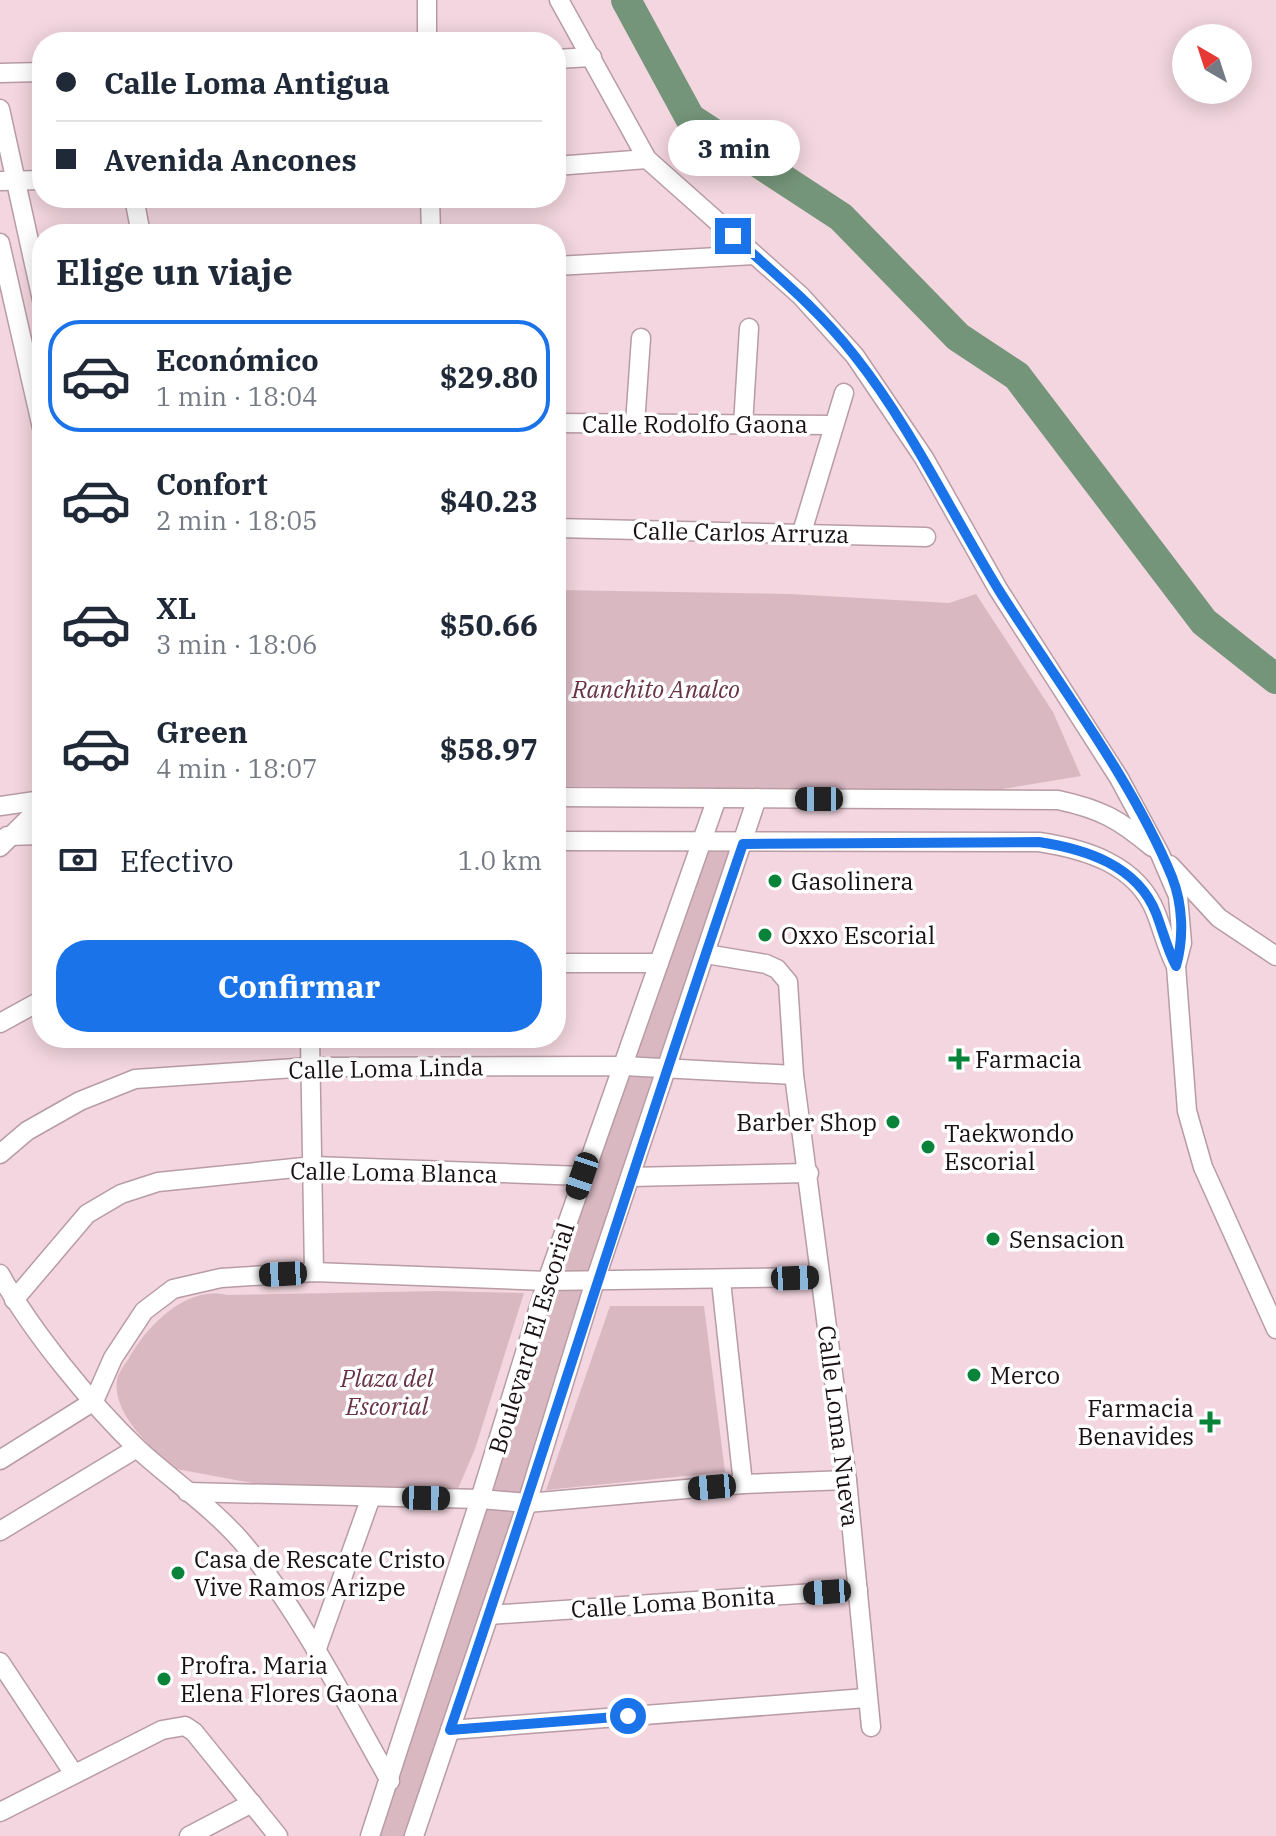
<!DOCTYPE html>
<html lang="es">
<meta charset="utf-8">
<style>
:root{--surface:#fff;--page:#f2f2f3;--text:#1f2937;--muted:#747a83;--line:#e0e1e3;--accent:#1a73e8}
body{margin:0;font-family:"IBM Plex Serif",serif;background:var(--page);color:var(--text);height:100vh;display:flex;flex-direction:column;font-size:30px;white-space:nowrap}
*{box-sizing:border-box;margin:0}
p{font-size:26px;color:var(--muted)}
.icon{flex:none;width:44px;height:44px;fill:none;stroke:currentColor;stroke-width:2;stroke-linecap:round;stroke-linejoin:round}
.map{position:relative;flex:1;overflow:hidden}
.details{position:absolute;left:32px;top:224px;width:534px;height:824px;display:flex;flex-direction:column;background:var(--surface);border-radius:32px;box-shadow:0 4px 20px #0003}
.details>*{flex:none}
.top-card{position:absolute;left:32px;top:32px;width:534px;height:176px;border-radius:32px;box-shadow:0 4px 20px #0003;display:grid;align-content:center;height:176px;padding:0 24px;background:var(--surface)}
.needle{width:52px;rotate:321deg}
.fabs{position:absolute;left:1172px;top:24px;display:grid;gap:16px}
.fabs a{display:grid;place-items:center;width:80px;height:80px;border-radius:50%;background:var(--surface);box-shadow:0 4px 20px #0003;font-size:40px}
.end{position:absolute;width:36px;height:36px;margin:-18px;border:10px solid #1a73e8;background:#fff;box-shadow:0 0 0 4px #fff}
.from{border-radius:50%}
.bubble{position:absolute;height:56px;border-radius:28px;background:var(--surface);box-shadow:0 4px 20px #0003;font-size:26px;font-weight:800;line-height:56px;text-align:center}
.car{position:absolute;width:24px;height:48px;margin:-24px -12px;border-radius:10px;box-shadow:0 0 6px 2px #0007;background:linear-gradient(#222 24%,#8ab4d8 0 40%,#222 0 76%,#8ab4d8 0 86%,#222 0)}
.top-card b{display:flex;align-items:center;gap:28px;height:76px;font-size:30px}
.top-card b+b{border-top:2px solid var(--line)}
.top-card i{width:20px;height:20px;background:var(--text)}
ul{padding:0;list-style:none}
li{display:flex;align-items:center;gap:24px;height:112px;margin:0 16px 12px;padding:0 8px;border:4px solid transparent;border-radius:32px}
li div{flex:1}
li b{display:block;font-size:30px}
li em{font-style:normal;font-weight:800}
li.current{border-color:var(--accent)}
li>.icon{width:72px;height:72px;stroke-width:1.5}
h2{padding:0 24px;font-size:36px;line-height:96px}
.pay{display:flex;align-items:center;gap:20px;height:88px;padding:0 24px;font-size:30px}
.pay p{margin-inline-start:auto}
.primary-button{display:flex;gap:16px;margin-top:auto;padding:16px 24px}
.primary-button a{flex:1;height:92px;border-radius:32px;background:var(--accent);color:#fff;font-size:32px;font-weight:800;line-height:92px;text-align:center}
.map>svg:first-child{display:block}
.green{fill:#d9b8c2}
.lines{fill:none;stroke-linecap:round;stroke-linejoin:round}
.river{stroke:#75957a;stroke-width:30}
.minor-casing{stroke:#b89ca5;stroke-width:21}
.minor{stroke:#fff;stroke-width:18}
.route{stroke:#1a73e8;stroke-width:10}
.poi-dot{fill:#09823a;stroke:#fff;stroke-width:3}
.labels{text-anchor:middle;dominant-baseline:central;stroke-width:7;stroke-linejoin:round;paint-order:stroke}
.street-label{font-size:24px;fill:#191013;stroke:#fff}
.park-label{font-size:24px;font-style:italic;fill:#693247;stroke:#fff}
.poi-label{font-size:24px;fill:#191013;stroke:#fff;text-anchor:start}
</style>
<div class="map">
<svg width="1276" height="1836" viewBox="0 0 1276 1836">
<rect width="100%" height="100%" fill="#f3d6df"/>
<g class="green">
<path d="M 556,590 L 789,594 L 949,603 L 976,594 L 1053,712 L 1081,776 L 984,792 L 556,786 Z"/>
<path d="M 740,845 L 664,1067 L 626,1065 L 704,846 Z"/>
<path d="M 625,1068 L 666,1070 L 595,1279 L 548,1280 Z"/>
<path d="M 548,1283 L 594,1283 L 527,1502 L 482,1498 Z"/>
<path d="M 437,1291 L 524,1293 L 475,1449 L 454,1498 L 258,1484 L 171,1468 C 151,1446 112,1414 117,1380 C 118,1373 125,1364 129,1358 C 147,1326 186,1285 227,1295 Z"/>
<path d="M 610,1306 L 704,1306 L 725,1472 L 546,1490 Z"/>
<path d="M 481,1500 L 526,1504 L 413,1836 L 371,1836 Z"/>
</g>
<g class="lines">
<path class="river" d="M 626,0 L 690,118 L 841,217 L 958,337 L 1017,376 L 1204,622 L 1276,679"/>
<g class="minor-casing">
<g id="minor">
<path d="M 559,0 L 647,159 L 801,296 L 855,356 L 924,458 L 998,589 L 1119,778 L 1160,854 L 1178,896 L 1182,943 L 1176,966 L 1187,1111 L 1203,1167 L 1276,1329"/>
<path d="M 427,42 L 427,0"/>
<path d="M 556,59 L 592,57"/>
<path d="M 0,73 L 42,72"/>
<path d="M 0,109 L 42,300"/>
<path d="M 556,166 L 647,159"/>
<path d="M 0,181 L 42,180"/>
<path d="M 134,198 L 141,234"/>
<path d="M 430,198 L 431,234"/>
<path d="M 0,243 L 42,428"/>
<path d="M 556,266 L 754,255"/>
<path d="M 556,423 L 833,425"/>
<path d="M 635,424 L 641,338"/>
<path d="M 743,425 L 749,328"/>
<path d="M 556,528 L 926,537"/>
<path d="M 802,532 L 844,393"/>
<path d="M 556,797 L 1058,800 C 1100,809 1119,819 1152,847"/>
<path d="M 0,806 L 42,800"/>
<path d="M 7,836 L 42,835"/>
<path d="M 556,841 L 1039,842 C 1085,849 1137,864 1156,913 C 1163,931 1167,949 1176,966"/>
<path d="M 0,847 L 42,805"/>
<path d="M 1170,865 L 1219,918 L 1276,956"/>
<path d="M 706,954 L 766,964 L 777,969 L 788,982 L 794,1075 L 847,1480 L 871,1727"/>
<path d="M 556,963 L 659,963"/>
<path d="M 0,1023 L 42,1000"/>
<path d="M 310,1038 L 314,1272"/>
<path d="M 0,1154 L 27,1131 L 80,1101 L 135,1079 L 310,1067 L 624,1066 L 794,1075"/>
<path d="M 630,1177 L 809,1173"/>
<path d="M 0,1274 C 31,1331 92,1405 139,1450 C 173,1481 213,1508 243,1543 C 300,1612 346,1703 390,1781"/>
<path d="M 721,1281 L 743,1484"/>
<path d="M 14,1300 L 87,1214 L 121,1194 L 158,1182 L 314,1166 L 582,1176"/>
<path d="M 0,1460 L 94,1401 L 113,1358 L 144,1311 L 173,1289 L 221,1278 L 314,1272 L 547,1281 L 820,1277"/>
<path d="M 187,1492 L 480,1499 L 527,1503 L 743,1484 L 847,1480"/>
<path d="M 0,1531 L 137,1448"/>
<path d="M 489,1615 L 858,1590"/>
<path d="M 316,1651 L 371,1497"/>
<path d="M 0,1662 L 74,1774"/>
<path d="M 450,1730 L 866,1698"/>
<path d="M 0,1812 L 162,1730 L 185,1726 L 194,1732 L 278,1836"/>
<path d="M 189,1836 L 252,1803"/>
<path d="M 370,1836 L 480,1499 L 547,1281 L 717,798"/>
<path d="M 414,1836 L 527,1503 L 595,1281 L 757,798"/>
</g>
</g>
<use href="#minor" class="minor"/>
</g>
<g class="lines">
<path class="route" d="M 628,1716 L 450,1730 C 550,1436 642,1138 743,844 L 1039,842 C 1085,849 1137,865 1156,913 C 1163,931 1167,949 1176,966 C 1184,938 1183,905 1172,877 C 1132,779 1057,682 1000,592 C 951,513 912,428 854,355 C 819,310 775,274 733,236"/>
</g>
<g class="poi-dot">
<circle cx="775" cy="881" r="8"/>
<circle cx="765" cy="935" r="8"/>
<path d="M955 1047h8v8h8v8h-8v8h-8v-8h-8v-8h8z"/>
<circle cx="893" cy="1122" r="8"/>
<circle cx="928" cy="1147" r="8"/>
<circle cx="993" cy="1239" r="8"/>
<circle cx="974" cy="1375" r="8"/>
<path d="M1206 1410h8v8h8v8h-8v8h-8v-8h-8v-8h8z"/>
<circle cx="178" cy="1573" r="8"/>
<circle cx="164" cy="1679" r="8"/>
</g>
<g class="labels">
<g class="street-label">
<text x="695" y="424">Calle Rodolfo Gaona</text>
<text transform="translate(741 532) rotate(1)">Calle Carlos Arruza</text>
<text transform="translate(386 1068) rotate(-1)">Calle Loma Linda</text>
<text transform="translate(394 1172) rotate(1)">Calle Loma Blanca</text>
<text transform="translate(531 1338) rotate(-73)">Boulevard El Escorial</text>
<text transform="translate(839 1426) rotate(83)">Calle Loma Nueva</text>
<text transform="translate(673 1602) rotate(-4)">Calle Loma Bonita</text>
</g>
<g class="park-label">
<text x="656" y="689">Ranchito Analco</text>
<text x="387" y="1378">Plaza del<tspan x="387" dy="28">Escorial</tspan></text>
</g>
<g class="poi-label">
<text x="791" y="881">Gasolinera</text>
<text x="781" y="935">Oxxo Escorial</text>
<text x="975" y="1059">Farmacia</text>
<text x="877" y="1122" text-anchor="end">Barber Shop</text>
<text x="944" y="1133">Taekwondo<tspan x="944" dy="28">Escorial</tspan></text>
<text x="1009" y="1239">Sensacion</text>
<text x="990" y="1375">Merco</text>
<text x="1194" y="1408" text-anchor="end">Farmacia<tspan x="1194" dy="28">Benavides</tspan></text>
<text x="194" y="1559">Casa de Rescate Cristo<tspan x="194" dy="28">Vive Ramos Arizpe</tspan></text>
<text x="180" y="1665">Profra. Maria<tspan x="180" dy="28">Elena Flores Gaona</tspan></text>
</g>
</g>
</svg>
<div class="fabs">
<a><svg class="needle" viewBox="-14 -14 28 28"><path d="M0-13l5 13h-10z" fill="#e53935"/><path d="M0 13l5-13h-10z" fill="#747a83"/></svg></a>
</div>
<i class="end from" style="left:628px;top:1716px"></i>
<i class="end" style="left:733px;top:236px"></i>
<div class="bubble" style="left:668px;top:120px;width:132px">3 min</div>
<i class="car" style="left:819px;top:799px;rotate:270deg"></i>
<i class="car" style="left:582px;top:1176px;rotate:199deg"></i>
<i class="car" style="left:283px;top:1274px;rotate:267deg"></i>
<i class="car" style="left:795px;top:1278px;rotate:88deg"></i>
<i class="car" style="left:712px;top:1487px;rotate:265deg"></i>
<i class="car" style="left:426px;top:1498px;rotate:91deg"></i>
<i class="car" style="left:827px;top:1592px;rotate:266deg"></i>
<div class="top-card">
<b><i class="from"></i>Calle Loma Antigua</b>
<b><i></i>Avenida Ancones</b>
</div>
<section class="details">
<h2>Elige un viaje</h2>
<ul>
<li class="current"><svg class="icon" aria-label="car" viewBox="0 0 24 24"><path d="M5 17H2v-5l4-1 3-4h7l3 4 3 1v5h-3M9 17h6M6 11h13"/><circle cx="7" cy="17" r="2"/><circle cx="17" cy="17" r="2"/></svg><div><b>Económico</b><p>1 min · 18:04</p></div><em>$29.80</em></li>
<li><svg class="icon" aria-label="car" viewBox="0 0 24 24"><path d="M5 17H2v-5l4-1 3-4h7l3 4 3 1v5h-3M9 17h6M6 11h13"/><circle cx="7" cy="17" r="2"/><circle cx="17" cy="17" r="2"/></svg><div><b>Confort</b><p>2 min · 18:05</p></div><em>$40.23</em></li>
<li><svg class="icon" aria-label="car" viewBox="0 0 24 24"><path d="M5 17H2v-5l4-1 3-4h7l3 4 3 1v5h-3M9 17h6M6 11h13"/><circle cx="7" cy="17" r="2"/><circle cx="17" cy="17" r="2"/></svg><div><b>XL</b><p>3 min · 18:06</p></div><em>$50.66</em></li>
<li><svg class="icon" aria-label="car" viewBox="0 0 24 24"><path d="M5 17H2v-5l4-1 3-4h7l3 4 3 1v5h-3M9 17h6M6 11h13"/><circle cx="7" cy="17" r="2"/><circle cx="17" cy="17" r="2"/></svg><div><b>Green</b><p>4 min · 18:07</p></div><em>$58.97</em></li>
</ul>
<div class="pay"><svg class="icon" aria-label="cash" viewBox="0 0 24 24"><path d="M3 7h18v10H3z"/><circle cx="12" cy="12" r="2"/></svg>Efectivo<p>1.0 km</p></div>
<div class="primary-button"><a>Confirmar</a></div>
</section>
</div>
